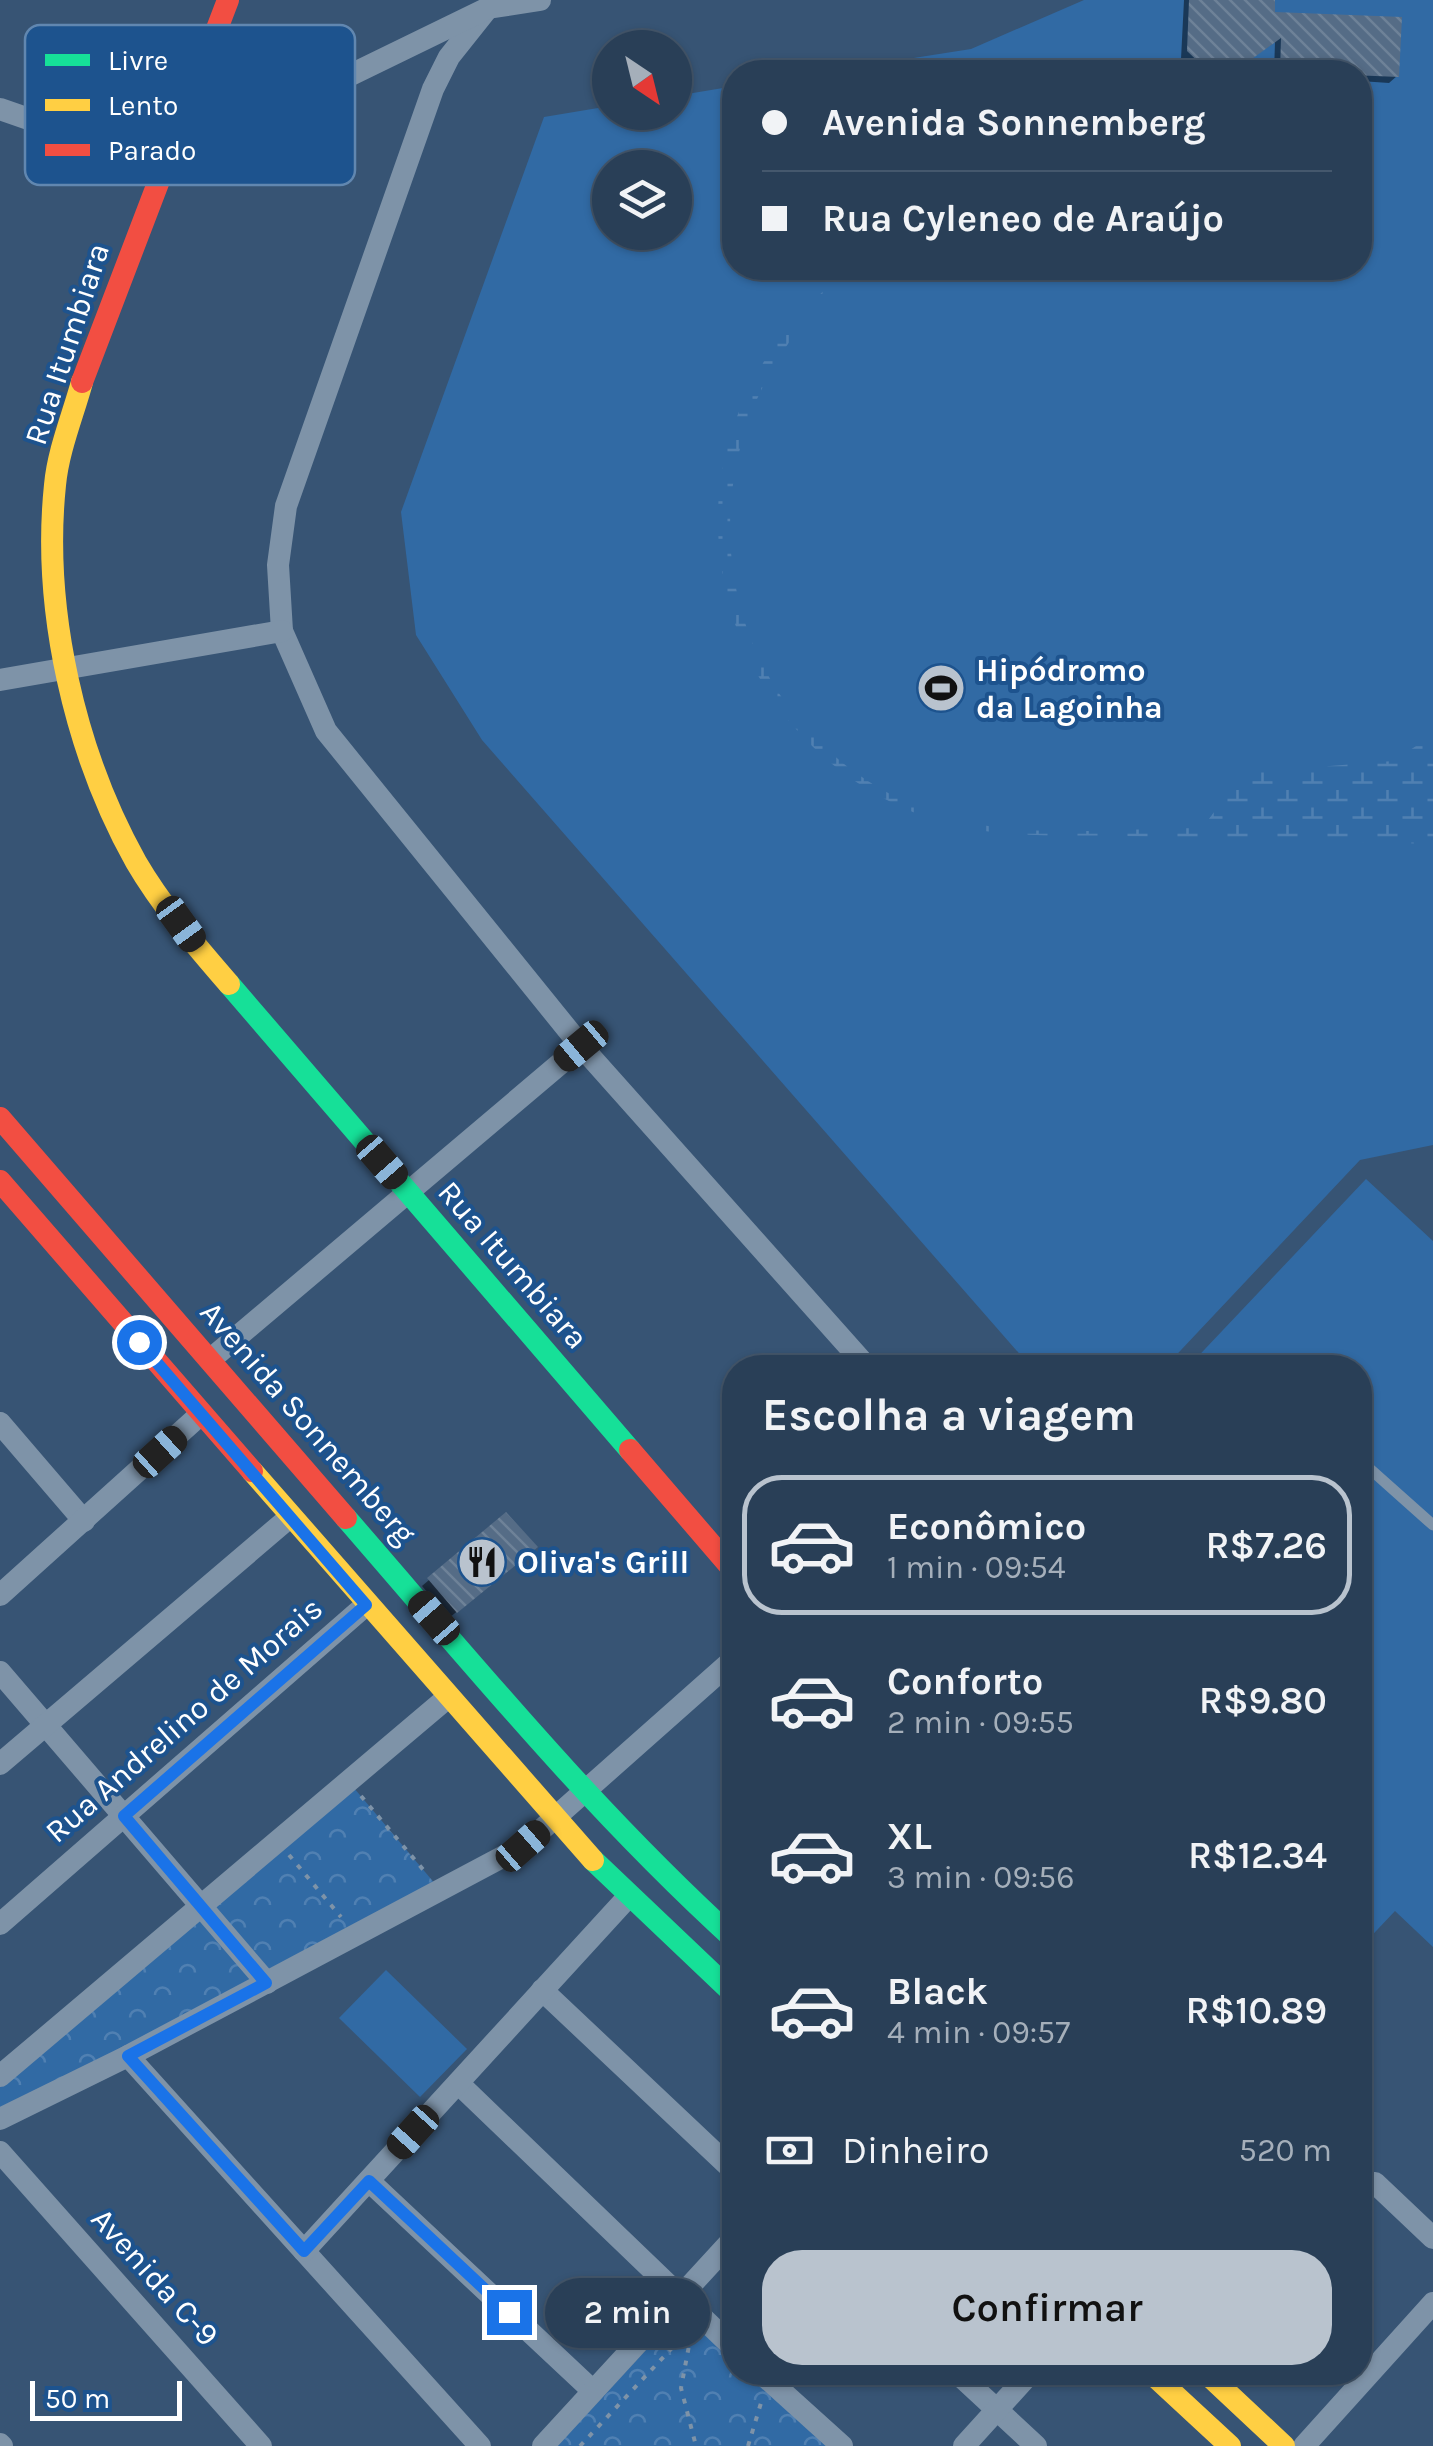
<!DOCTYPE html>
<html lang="pt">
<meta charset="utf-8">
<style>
:root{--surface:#293f57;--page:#31465d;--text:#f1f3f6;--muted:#a5afba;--line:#45586d;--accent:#b9c3ce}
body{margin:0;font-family:Karla,sans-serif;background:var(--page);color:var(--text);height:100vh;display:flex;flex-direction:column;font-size:38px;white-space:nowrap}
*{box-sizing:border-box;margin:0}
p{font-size:32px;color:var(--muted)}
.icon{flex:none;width:55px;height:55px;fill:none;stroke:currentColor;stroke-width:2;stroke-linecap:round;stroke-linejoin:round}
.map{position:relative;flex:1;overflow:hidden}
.sheet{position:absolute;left:722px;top:1355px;width:650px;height:1030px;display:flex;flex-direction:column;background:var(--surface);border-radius:40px;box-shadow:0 2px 8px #0004,0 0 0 2px var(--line)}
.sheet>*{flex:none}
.hud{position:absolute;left:722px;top:60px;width:650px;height:220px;border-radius:40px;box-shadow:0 2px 8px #0004,0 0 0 2px var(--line);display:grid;align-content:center;height:220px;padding:0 40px;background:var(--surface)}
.needle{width:65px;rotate:145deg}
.tools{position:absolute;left:592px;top:30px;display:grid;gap:20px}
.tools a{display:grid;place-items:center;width:100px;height:100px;border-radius:50%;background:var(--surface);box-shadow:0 2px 8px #0004,0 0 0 2px var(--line);font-size:50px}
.scale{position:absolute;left:30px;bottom:25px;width:152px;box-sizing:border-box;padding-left:10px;border:5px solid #fff;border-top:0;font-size:28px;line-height:35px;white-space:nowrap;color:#fff;-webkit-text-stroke:8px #1d538e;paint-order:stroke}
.end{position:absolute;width:45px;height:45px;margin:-22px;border:12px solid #1a73e8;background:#fff;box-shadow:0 0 0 5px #fff}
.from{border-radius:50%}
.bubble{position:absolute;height:70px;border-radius:35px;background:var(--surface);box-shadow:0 2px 8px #0004,0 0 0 2px var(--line);font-size:32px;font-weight:600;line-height:70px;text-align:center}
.car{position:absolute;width:30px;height:60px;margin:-30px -15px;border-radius:12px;box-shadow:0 0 8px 2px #0007;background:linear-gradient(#222 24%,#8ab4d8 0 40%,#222 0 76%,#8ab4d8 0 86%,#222 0)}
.hud b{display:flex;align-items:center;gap:35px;height:95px;font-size:38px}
.hud b+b{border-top:2px solid var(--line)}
.hud i{width:25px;height:25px;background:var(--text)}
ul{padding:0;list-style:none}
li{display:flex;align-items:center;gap:30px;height:140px;margin:0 20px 15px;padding:0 20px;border:5px solid transparent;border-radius:40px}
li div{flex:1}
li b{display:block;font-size:38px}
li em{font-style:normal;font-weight:600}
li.current{border-color:var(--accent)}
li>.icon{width:90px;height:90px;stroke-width:1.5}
h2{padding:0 40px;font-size:45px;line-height:120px}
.pay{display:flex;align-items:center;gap:25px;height:110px;padding:0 40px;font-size:38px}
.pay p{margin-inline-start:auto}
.primary-button{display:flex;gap:20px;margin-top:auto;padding:20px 40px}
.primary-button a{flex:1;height:115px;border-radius:40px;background:var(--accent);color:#111;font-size:40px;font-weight:600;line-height:115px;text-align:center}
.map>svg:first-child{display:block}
.grass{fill:#316aa4;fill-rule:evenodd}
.forest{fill:url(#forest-crowns)}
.wetland{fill:url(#wetland-marsh)}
.shadow{fill:#0007}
.building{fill:url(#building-back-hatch)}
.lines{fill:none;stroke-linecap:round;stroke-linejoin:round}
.path{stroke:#7e93a8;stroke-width:4;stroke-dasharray:5 8;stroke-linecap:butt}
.lane{stroke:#7e93a8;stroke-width:11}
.street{stroke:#7e93a8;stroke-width:22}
.fast{stroke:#16e098;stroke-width:22}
.slow{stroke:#ffcf43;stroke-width:22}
.jam{stroke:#f24e42;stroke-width:22}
.route{stroke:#1a73e8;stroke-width:12}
.labels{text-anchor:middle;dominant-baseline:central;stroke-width:8;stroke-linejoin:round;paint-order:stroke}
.street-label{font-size:32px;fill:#fff;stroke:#1d538e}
.poi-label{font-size:32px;font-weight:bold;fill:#fff;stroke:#1d538e;text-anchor:start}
.key{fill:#1d538e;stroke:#6187b0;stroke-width:2.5}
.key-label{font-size:28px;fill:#fff}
</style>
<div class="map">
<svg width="1433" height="2446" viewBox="0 0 1433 2446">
<defs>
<pattern id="forest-crowns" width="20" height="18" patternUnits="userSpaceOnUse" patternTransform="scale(2.5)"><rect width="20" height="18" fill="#316aa4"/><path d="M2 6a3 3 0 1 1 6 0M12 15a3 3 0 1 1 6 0" fill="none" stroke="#5080b2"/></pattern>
<pattern id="wetland-marsh" width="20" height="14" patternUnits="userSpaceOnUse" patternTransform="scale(2.5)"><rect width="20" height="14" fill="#316aa4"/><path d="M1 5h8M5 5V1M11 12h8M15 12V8" fill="none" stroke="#5080b2"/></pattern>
<pattern id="building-back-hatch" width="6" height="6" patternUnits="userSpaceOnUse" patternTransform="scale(2.5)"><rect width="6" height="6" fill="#556c86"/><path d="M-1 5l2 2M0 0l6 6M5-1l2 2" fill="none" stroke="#6e8298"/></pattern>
</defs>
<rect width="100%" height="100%" fill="#375474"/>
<g class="grass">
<path d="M 1084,0 L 1433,0 L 1433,1145 L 1360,1160 L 1165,1367 L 1031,1367 L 482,740 L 416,635 L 401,512 L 544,117 L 610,106 L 610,112 L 675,112 L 675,96 L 735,86 L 735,268 L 1360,268 L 1360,72 L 824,72 L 971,49 ZM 610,168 L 675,168 L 675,232 L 610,232 Z"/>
<path d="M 1366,1179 L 1433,1241 L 1433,1947 L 1395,1911 L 1360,1948 L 1360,1368 L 1187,1368 Z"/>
<path d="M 386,1970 L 467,2049 L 420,2097 L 339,2018 Z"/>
</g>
<g class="forest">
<path d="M 348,1781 L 442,1892 L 0,2119 L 0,2076 Z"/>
<path d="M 683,2310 L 735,2359 L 735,2372 L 750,2373 L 832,2446 L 557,2446 Z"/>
</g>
<path class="wetland" d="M 855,268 L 862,268 C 669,412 688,709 917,807 C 1000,843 1113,828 1202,828 L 1230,791 L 1254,772 L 1393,761 L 1433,735 L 1433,844 C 1330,841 1226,839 1123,836 C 1061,835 995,839 935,820 C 803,778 716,654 718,516 C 719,420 773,319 855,268 Z"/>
<g class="shadow">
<path d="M 1184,0 L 1273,0 L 1272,15 L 1397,76 L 1389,83 L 1360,81 L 1360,72 L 1274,72 L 1275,42 L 1232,72 L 1195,72 L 1181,59 Z"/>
<path d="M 527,1554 L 449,1618 L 422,1586 L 429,1580 Z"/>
</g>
<g class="building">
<path d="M 1189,0 L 1275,0 L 1275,12 L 1402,17 L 1399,77 L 1280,72 L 1281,38 L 1235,71 L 1209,72 L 1187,51 Z"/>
<path d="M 506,1512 L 538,1547 L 457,1613 L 427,1578 Z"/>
</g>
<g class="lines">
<g class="path">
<path d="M 361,1796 L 426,1873"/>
<path d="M 289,1855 L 341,1917"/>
<path d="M 691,2335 L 681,2388 L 696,2446"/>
<path d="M 580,2446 L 686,2333"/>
<path d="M 748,2446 L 761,2403"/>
</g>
<path class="lane" d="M 1360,1460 L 1433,1525"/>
<g class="street">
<path d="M 488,8 L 449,57 L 433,89 L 286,506 L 278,565 L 282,631 L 326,731 L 581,1046 L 868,1368"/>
<path d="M 0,109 L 164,166 L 488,8 L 540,0"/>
<path d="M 0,680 L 282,631"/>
<path d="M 211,1359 L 581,1046"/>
<path d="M 0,1423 L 84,1521"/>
<path d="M 0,1595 L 201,1414"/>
<path d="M 0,1672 L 267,1983"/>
<path d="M 0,1764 L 290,1517"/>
<path d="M 0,1924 L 366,1605"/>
<path d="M 542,1990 L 735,2172"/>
<path d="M 128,2056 L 480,2446"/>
<path d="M 0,2076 L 447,1698"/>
<path d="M 458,2083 L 735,2349"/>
<path d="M 0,2119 L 128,2056 L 523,1846 L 735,1658"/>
<path d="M 0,2152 L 261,2446"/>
<path d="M 369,2181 L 593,2391"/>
<path d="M 1375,2183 L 1433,2238"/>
<path d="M 304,2251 L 628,1897"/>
<path d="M 760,2372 L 842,2446"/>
<path d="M 956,2372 L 1036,2446"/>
<path d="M 0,2444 L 2,2446"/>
<path d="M 543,2446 L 735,2237"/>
<path d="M 964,2446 L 1031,2372"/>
<path d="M 1304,2446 L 1433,2303"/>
</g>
<g class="fast">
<path d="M 229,984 L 630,1450"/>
<path d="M 346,1518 C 472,1663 593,1811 735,1940"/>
<path d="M 593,1860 L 735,1995"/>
</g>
<g class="slow">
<path d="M 82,382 C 73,415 58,451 55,485 C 42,610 75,753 136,862 C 161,905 196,946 229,984"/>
<path d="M 252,1471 L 593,1860"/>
<path d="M 1150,2372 L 1230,2446"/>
<path d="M 1205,2372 L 1284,2446"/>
</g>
<g class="jam">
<path d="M 82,382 L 228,0"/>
<path d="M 0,1118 L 346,1518"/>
<path d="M 0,1181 L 252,1471"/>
<path d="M 630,1450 L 735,1572"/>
</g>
</g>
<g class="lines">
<path class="route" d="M 139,1342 L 366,1605 L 124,1816 L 266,1983 L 128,2056 L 304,2251 L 369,2181 L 509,2312"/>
</g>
<defs>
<g id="stadium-disc" transform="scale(2.5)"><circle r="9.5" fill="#b9c3ce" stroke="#1d538e"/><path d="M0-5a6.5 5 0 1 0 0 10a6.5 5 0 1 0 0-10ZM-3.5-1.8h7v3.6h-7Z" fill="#111"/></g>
<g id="restaurant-disc" transform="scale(2.5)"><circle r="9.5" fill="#b9c3ce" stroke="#1d538e"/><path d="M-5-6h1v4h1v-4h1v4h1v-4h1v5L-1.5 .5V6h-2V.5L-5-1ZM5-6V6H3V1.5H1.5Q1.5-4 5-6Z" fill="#111"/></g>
</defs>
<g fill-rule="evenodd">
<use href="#stadium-disc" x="941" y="688"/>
<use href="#restaurant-disc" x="482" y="1562"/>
</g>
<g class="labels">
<g class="street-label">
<text transform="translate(67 344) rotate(-72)">Rua Itumbiara</text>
<text transform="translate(513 1265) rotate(49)">Rua Itumbiara</text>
<text transform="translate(308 1423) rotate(49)">Avenida Sonnemberg</text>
<text transform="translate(184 1720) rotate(-41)">Rua Andrelino de Morais</text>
<text transform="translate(155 2277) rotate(48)">Avenida C-9</text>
</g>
<g class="poi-label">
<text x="976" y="670">Hipódromo<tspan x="976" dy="37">da Lagoinha</tspan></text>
<text x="517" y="1562">Oliva's Grill</text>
</g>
</g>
<rect x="25" y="25" width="330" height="160" rx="15" class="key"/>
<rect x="45" y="54" width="45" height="12" fill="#16e098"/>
<rect x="45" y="99" width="45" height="12" fill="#ffcf43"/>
<rect x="45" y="144" width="45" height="12" fill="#f24e42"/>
<g class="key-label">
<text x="108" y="70">Livre</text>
<text x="108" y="115">Lento</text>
<text x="108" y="160">Parado</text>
</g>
</svg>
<div class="tools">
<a><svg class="needle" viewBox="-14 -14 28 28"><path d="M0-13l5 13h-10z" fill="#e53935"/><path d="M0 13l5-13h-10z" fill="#a5afba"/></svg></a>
<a><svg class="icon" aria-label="layers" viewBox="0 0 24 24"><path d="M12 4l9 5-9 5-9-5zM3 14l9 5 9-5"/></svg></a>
</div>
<div class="scale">50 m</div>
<i class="end from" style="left:139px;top:1342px"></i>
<i class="end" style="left:509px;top:2312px"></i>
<div class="bubble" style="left:545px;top:2278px;width:165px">2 min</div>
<i class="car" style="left:181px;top:924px;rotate:144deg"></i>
<i class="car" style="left:581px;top:1046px;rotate:230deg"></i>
<i class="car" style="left:382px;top:1162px;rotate:139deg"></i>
<i class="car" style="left:160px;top:1452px;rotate:48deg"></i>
<i class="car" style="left:434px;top:1618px;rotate:319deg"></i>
<i class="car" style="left:523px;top:1846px;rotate:49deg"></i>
<i class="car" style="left:413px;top:2132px;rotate:222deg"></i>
<div class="hud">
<b><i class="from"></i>Avenida Sonnemberg</b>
<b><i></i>Rua Cyleneo de Araújo</b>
</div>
<section class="sheet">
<h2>Escolha a viagem</h2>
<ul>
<li class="current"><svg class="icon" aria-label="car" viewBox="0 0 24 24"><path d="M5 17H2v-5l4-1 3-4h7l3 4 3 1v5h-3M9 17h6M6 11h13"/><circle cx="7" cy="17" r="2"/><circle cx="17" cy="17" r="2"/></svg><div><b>Econômico</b><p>1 min · 09:54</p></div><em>R$7.26</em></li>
<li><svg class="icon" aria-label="car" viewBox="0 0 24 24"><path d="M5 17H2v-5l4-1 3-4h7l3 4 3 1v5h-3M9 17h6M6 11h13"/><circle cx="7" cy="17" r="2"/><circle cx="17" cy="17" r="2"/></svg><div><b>Conforto</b><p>2 min · 09:55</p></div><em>R$9.80</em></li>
<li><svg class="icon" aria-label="car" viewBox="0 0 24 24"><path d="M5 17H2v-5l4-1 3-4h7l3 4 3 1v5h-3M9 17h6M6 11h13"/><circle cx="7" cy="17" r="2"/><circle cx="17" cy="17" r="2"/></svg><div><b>XL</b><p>3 min · 09:56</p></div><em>R$12.34</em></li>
<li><svg class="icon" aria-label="car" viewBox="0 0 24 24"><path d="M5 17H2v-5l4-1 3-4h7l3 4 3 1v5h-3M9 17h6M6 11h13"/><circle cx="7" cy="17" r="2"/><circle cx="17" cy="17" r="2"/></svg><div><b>Black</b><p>4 min · 09:57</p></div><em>R$10.89</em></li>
</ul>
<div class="pay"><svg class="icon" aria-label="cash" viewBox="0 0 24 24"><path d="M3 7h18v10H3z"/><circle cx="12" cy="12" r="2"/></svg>Dinheiro<p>520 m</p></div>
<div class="primary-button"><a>Confirmar</a></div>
</section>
</div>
